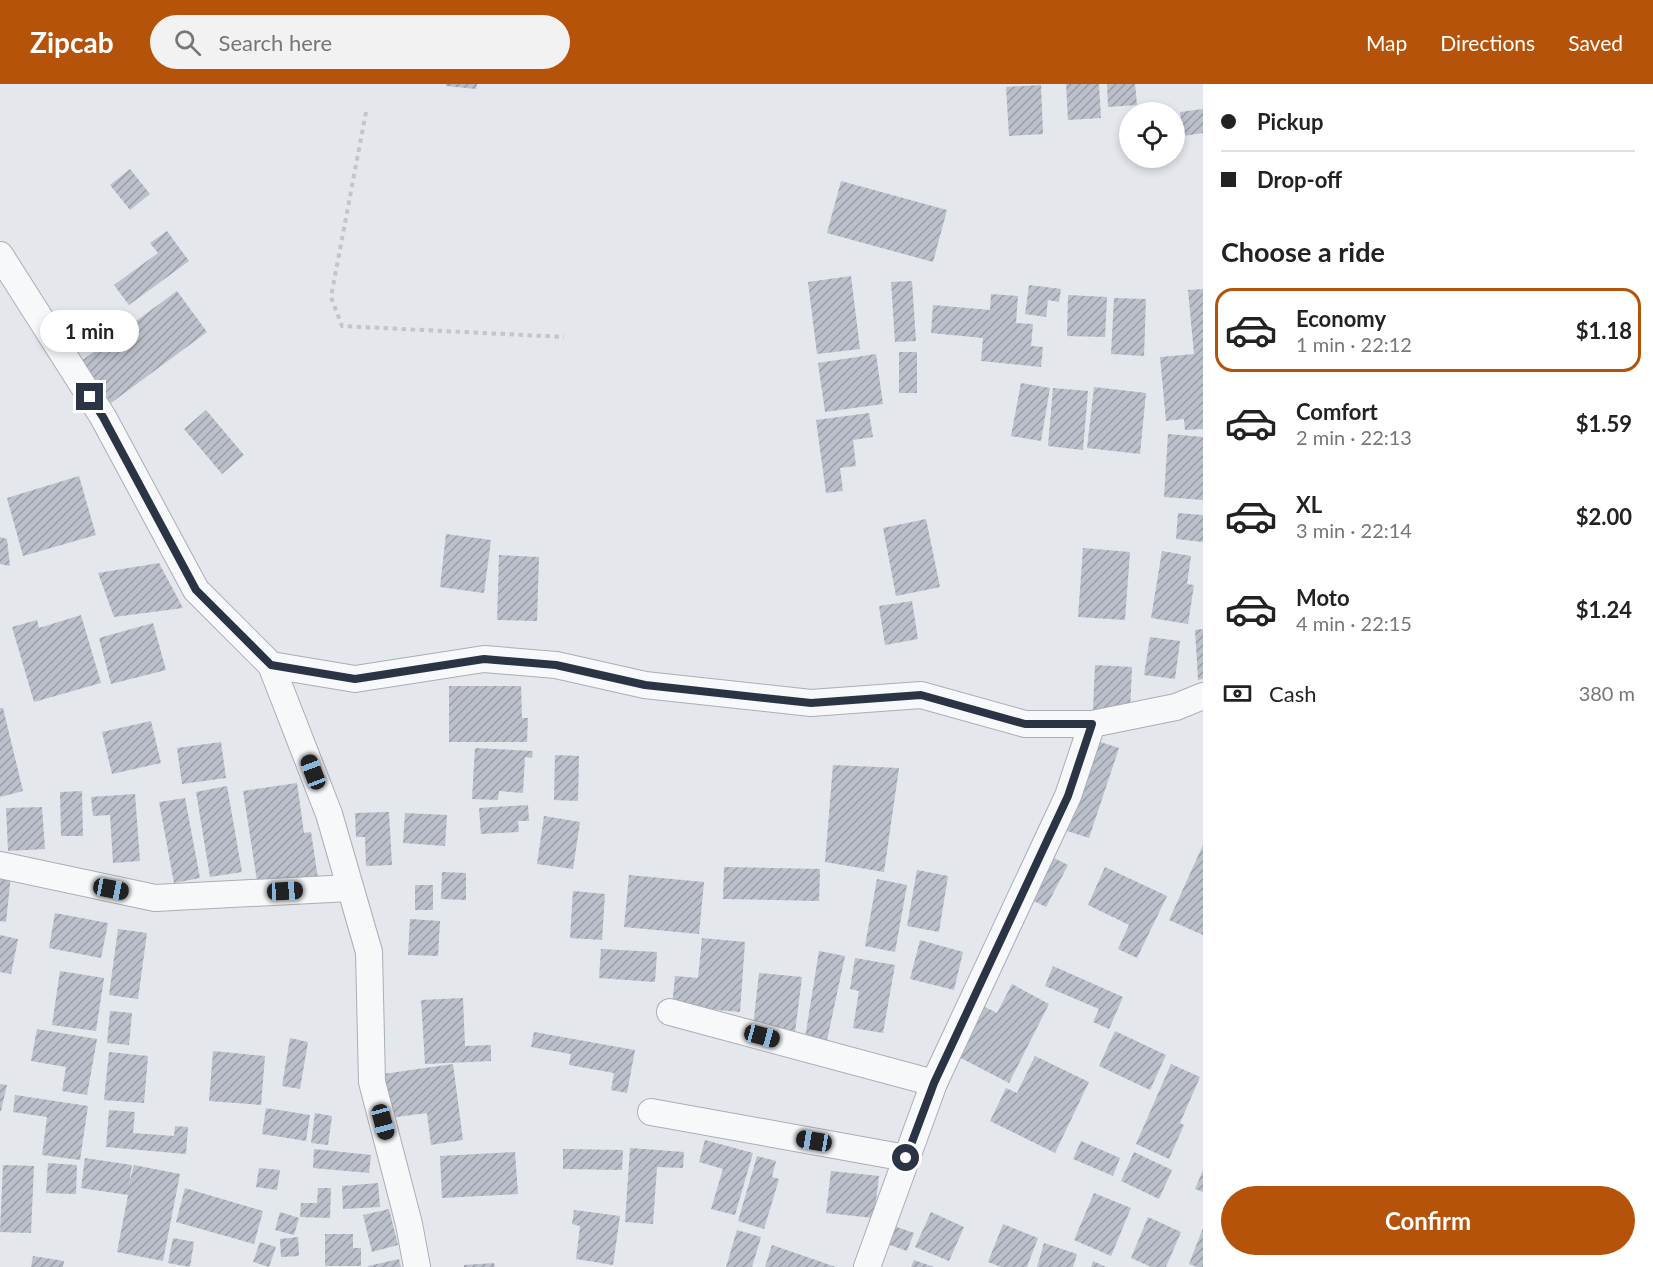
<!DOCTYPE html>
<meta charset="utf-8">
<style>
:root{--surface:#fff;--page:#f2f2f2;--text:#222;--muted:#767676;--line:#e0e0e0;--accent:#b45309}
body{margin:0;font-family:Lato,sans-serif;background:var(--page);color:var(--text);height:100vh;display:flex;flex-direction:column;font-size:22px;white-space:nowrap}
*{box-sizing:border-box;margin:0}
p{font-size:20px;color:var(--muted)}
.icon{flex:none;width:33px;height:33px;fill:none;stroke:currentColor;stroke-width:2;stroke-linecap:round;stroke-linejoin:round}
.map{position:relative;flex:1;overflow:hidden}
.drawer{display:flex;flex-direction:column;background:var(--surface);width:450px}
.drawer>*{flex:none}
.top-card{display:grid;align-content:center;height:132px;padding:0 18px;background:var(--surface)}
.fabs{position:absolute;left:1119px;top:18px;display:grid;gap:12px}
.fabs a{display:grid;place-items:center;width:66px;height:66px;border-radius:50%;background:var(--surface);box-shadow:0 3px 9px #0003;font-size:30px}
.end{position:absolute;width:27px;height:27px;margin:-14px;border:8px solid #2b3445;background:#fff;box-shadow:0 0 0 3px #fff}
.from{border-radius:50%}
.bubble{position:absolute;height:42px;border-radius:21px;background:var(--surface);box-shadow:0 3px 9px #0003;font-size:20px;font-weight:700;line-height:42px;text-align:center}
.car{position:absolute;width:18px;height:36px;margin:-18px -9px;border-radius:8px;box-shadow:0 0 4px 2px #0007;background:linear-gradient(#222 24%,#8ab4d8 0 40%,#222 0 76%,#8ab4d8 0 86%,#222 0)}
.top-card b{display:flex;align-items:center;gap:21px;height:57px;font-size:22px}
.top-card b+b{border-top:2px solid var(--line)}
.top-card i{width:15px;height:15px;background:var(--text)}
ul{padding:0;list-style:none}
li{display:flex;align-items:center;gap:18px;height:84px;margin:0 12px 9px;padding:0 6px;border:3px solid transparent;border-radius:18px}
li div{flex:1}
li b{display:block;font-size:22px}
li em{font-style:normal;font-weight:700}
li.active{border-color:var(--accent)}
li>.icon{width:54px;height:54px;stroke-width:1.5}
h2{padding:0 18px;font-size:27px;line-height:72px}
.pay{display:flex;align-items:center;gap:15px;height:66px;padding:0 18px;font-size:22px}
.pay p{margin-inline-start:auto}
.action{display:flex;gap:12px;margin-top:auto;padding:12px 18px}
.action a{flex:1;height:69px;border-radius:36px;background:var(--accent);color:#fff;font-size:24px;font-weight:700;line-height:69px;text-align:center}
header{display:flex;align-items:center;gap:36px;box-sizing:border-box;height:84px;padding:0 30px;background:var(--accent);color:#fff}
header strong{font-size:28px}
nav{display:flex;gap:33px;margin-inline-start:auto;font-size:21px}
.search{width:420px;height:54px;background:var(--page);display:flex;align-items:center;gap:15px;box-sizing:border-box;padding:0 21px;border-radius:33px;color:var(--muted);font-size:22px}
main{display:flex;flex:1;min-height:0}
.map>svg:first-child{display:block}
.building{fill:url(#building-hatch)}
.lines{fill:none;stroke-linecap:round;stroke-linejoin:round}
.minor-casing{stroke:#a9aeb7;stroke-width:28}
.path{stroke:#c2c5cb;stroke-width:4;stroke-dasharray:4.5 4.5;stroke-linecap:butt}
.minor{stroke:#f7f8fa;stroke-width:26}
.route{stroke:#2b3445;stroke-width:8}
</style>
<header>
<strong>Zipcab</strong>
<div class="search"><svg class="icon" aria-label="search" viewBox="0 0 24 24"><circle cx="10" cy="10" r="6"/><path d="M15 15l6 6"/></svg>Search here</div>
<nav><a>Map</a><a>Directions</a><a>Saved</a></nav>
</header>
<main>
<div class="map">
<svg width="1203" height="1183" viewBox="0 0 1203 1183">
<defs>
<pattern id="building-hatch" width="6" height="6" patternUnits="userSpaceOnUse" patternTransform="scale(1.5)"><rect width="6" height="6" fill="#bbc0ca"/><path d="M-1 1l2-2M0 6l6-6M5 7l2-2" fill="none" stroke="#989da6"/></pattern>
</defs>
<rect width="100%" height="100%" fill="#e4e7ec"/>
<g class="building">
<path d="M 446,0 L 477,0 L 476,5 L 446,2 Z"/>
<path d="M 1066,0 L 1099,0 L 1101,34 L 1068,36 Z"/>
<path d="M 1107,0 L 1135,0 L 1137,21 L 1108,23 Z"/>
<path d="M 1041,1 L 1043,50 L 1009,52 L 1006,3 Z"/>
<path d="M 1203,25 L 1203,49 L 1183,52 L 1180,28 Z"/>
<path d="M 130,85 L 150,110 L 130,126 L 110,101 Z"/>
<path d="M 841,97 L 947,126 L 933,178 L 827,149 Z"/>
<path d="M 167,147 L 189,177 L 129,221 L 114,201 L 158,169 L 150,159 Z"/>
<path d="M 851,192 L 860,265 L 817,270 L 808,198 Z"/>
<path d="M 912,197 L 916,257 L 895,258 L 891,198 Z"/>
<path d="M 1029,201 L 1061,205 L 1059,218 L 1048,216 L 1046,233 L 1025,230 Z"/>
<path d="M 1203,205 L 1203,345 L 1185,346 L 1184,335 L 1166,337 L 1160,273 L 1194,270 L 1188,206 Z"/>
<path d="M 177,207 L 207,248 L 111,319 L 80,278 Z"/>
<path d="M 991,210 L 1018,212 L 1016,239 L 1033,240 L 1031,262 L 1043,263 L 1041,283 L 981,277 L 983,254 L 931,249 L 933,221 L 990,226 Z"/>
<path d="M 1068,211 L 1107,213 L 1105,253 L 1067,252 Z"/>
<path d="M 1114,214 L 1146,215 L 1144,272 L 1111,270 Z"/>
<rect x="899" y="268" width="18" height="41"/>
<path d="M 876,270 L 883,320 L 825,328 L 818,279 Z"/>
<path d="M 1021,299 L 1050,304 L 1041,357 L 1011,352 Z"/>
<path d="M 1094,303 L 1146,309 L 1140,370 L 1087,364 Z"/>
<path d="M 1053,304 L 1088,307 L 1083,366 L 1048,362 Z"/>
<path d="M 206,326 L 244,371 L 222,390 L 184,345 Z"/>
<path d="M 869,329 L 873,353 L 853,356 L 856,382 L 840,384 L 843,407 L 826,409 L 816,336 Z"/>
<path d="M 1168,350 L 1203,353 L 1203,416 L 1164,413 Z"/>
<path d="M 79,392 L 96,451 L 23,472 L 7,414 Z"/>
<path d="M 1178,429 L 1203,431 L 1203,458 L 1176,455 Z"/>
<path d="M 926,435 L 940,503 L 896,512 L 883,444 Z"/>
<path d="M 446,450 L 491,456 L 484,509 L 440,503 Z"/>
<path d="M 0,453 L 7,455 L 10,482 L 0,480 Z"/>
<path d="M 1083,464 L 1130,468 L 1125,536 L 1078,533 Z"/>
<path d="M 1162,467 L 1191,472 L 1187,500 L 1194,501 L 1188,540 L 1151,534 Z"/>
<path d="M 499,471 L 539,473 L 537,537 L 497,536 Z"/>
<path d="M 159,479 L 183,524 L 114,533 L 98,489 Z"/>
<path d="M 912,517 L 918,555 L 885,561 L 879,522 Z"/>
<path d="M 81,531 L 101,599 L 34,618 L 12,543 L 37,536 L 39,544 Z"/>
<path d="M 153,539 L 166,586 L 111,600 L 99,554 Z"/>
<path d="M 1203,545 L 1203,595 L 1198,596 L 1195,546 Z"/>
<path d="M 1150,553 L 1180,557 L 1175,595 L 1144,591 Z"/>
<path d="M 1095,581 L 1132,583 L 1130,627 L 1093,626 Z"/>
<path d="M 449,602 L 521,602 L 522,634 L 528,634 L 527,658 L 449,658 Z"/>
<path d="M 0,624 L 3,624 L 23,707 L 0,713 Z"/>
<path d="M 151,637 L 161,679 L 112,690 L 102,648 Z"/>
<path d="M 1091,655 L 1119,664 L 1089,754 L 1061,745 Z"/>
<path d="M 221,658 L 226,694 L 182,700 L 177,664 Z"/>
<path d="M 475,664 L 533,667 L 532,674 L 525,673 L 523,709 L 499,707 L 498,716 L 472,715 Z"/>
<path d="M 555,671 L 579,672 L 578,717 L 554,716 Z"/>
<path d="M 833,681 L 899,684 L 884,788 L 825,778 Z"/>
<path d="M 297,699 L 304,749 L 311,748 L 318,794 L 258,803 L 243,707 Z"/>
<path d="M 227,702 L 242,788 L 210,793 L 196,708 Z"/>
<path d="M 82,707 L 83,752 L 61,752 L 60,708 Z"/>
<path d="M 135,710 L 140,777 L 113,779 L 110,731 L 93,732 L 91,713 Z"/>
<path d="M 185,714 L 200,794 L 174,799 L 159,718 Z"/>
<path d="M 528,721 L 529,737 L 518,737 L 519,748 L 481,750 L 479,724 Z"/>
<path d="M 42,723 L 45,765 L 8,767 L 6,724 Z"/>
<path d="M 389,728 L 392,781 L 366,782 L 365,753 L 356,753 L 355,729 Z"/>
<path d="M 405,729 L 447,731 L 445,762 L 403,759 Z"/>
<path d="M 544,732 L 580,738 L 573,785 L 537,780 Z"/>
<path d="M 1203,761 L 1203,851 L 1169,836 Z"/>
<path d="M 1048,771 L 1068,781 L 1046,823 L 1026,813 Z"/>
<path d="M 724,783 L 820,785 L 819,817 L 723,815 Z"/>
<path d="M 1105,783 L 1167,812 L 1137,874 L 1118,865 L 1129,841 L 1088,821 Z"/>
<path d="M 917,786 L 948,792 L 939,848 L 907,842 Z"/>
<path d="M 442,788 L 466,789 L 466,816 L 441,815 Z"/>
<path d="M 0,790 L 11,791 L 6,838 L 0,837 Z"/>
<path d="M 629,791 L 704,798 L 699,850 L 624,843 Z"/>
<path d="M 877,795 L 907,801 L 895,868 L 865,862 Z"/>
<rect x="415" y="801" width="18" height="25"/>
<path d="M 573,807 L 605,810 L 602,856 L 570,854 Z"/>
<path d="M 55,829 L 108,839 L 101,874 L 49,864 Z"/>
<path d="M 410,835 L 440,837 L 438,872 L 408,871 Z"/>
<path d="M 118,845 L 147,849 L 138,915 L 109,911 Z"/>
<path d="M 0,851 L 18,855 L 11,890 L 0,888 Z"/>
<path d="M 702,854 L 745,858 L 740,928 L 672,922 L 675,892 L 698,894 Z"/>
<path d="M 920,856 L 963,868 L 954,906 L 910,895 Z"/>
<path d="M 601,865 L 657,868 L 655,898 L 599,894 Z"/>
<path d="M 819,867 L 845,872 L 826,961 L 805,954 Z"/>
<path d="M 855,874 L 895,881 L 883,949 L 853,944 L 859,907 L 850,905 Z"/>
<path d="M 1053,882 L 1123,913 L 1109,945 L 1093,938 L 1099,925 L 1045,902 Z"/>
<path d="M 60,887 L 104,894 L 96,947 L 52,941 Z"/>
<path d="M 759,889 L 802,893 L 795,948 L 753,943 Z"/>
<path d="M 1012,900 L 1049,920 L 1009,999 L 953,970 L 979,920 L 997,929 Z"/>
<path d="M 463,914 L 465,962 L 491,961 L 491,977 L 425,980 L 421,916 Z"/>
<path d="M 110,927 L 132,929 L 129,961 L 107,959 Z"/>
<path d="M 37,945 L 97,955 L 87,1011 L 62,1007 L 66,983 L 31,977 Z"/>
<path d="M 1115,947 L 1166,971 L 1150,1006 L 1099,982 Z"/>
<path d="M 534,948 L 635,966 L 627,1009 L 611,1006 L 614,989 L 569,981 L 571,970 L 531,963 Z"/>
<path d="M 290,954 L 308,958 L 300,1005 L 282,1002 Z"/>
<path d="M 213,967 L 265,972 L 261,1021 L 209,1017 Z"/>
<path d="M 109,968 L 148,972 L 144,1019 L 104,1016 Z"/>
<path d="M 1035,972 L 1089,998 L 1055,1069 L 990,1037 L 1006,1004 L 1017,1009 Z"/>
<path d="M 453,980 L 463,1056 L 431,1061 L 427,1029 L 389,1034 L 383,990 Z"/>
<path d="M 1171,980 L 1200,993 L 1180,1039 L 1184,1041 L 1169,1075 L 1136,1060 Z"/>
<path d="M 0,1000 L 7,1001 L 1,1027 L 0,1027 Z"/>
<path d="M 15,1011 L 88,1022 L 80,1076 L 42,1071 L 47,1033 L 13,1028 Z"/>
<path d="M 266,1024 L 310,1031 L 306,1057 L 262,1050 Z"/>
<path d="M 109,1026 L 135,1028 L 133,1049 L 174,1052 L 175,1042 L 188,1043 L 186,1070 L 106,1063 Z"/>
<path d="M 315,1029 L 332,1032 L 328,1061 L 311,1059 Z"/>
<path d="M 705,1056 L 753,1069 L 735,1131 L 711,1125 L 723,1085 L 699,1078 Z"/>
<path d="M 1081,1057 L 1120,1074 L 1113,1092 L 1073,1075 Z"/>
<path d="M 630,1064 L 684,1068 L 683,1084 L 657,1083 L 653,1140 L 625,1138 Z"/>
<path d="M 314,1065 L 371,1071 L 369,1089 L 313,1084 Z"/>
<path d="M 563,1065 L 623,1066 L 622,1086 L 563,1085 Z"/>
<path d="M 515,1068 L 518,1110 L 442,1114 L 440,1072 Z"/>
<path d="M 1134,1068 L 1172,1086 L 1159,1115 L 1121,1097 Z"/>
<path d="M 757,1072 L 776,1077 L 772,1093 L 779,1095 L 764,1145 L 738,1137 Z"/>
<path d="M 85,1074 L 132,1081 L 129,1100 L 134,1081 L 180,1090 L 163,1177 L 117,1168 L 128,1111 L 81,1104 Z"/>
<path d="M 48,1079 L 77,1081 L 76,1110 L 46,1109 Z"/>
<path d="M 3,1081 L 34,1082 L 31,1149 L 0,1148 Z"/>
<path d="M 259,1084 L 280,1086 L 277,1106 L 256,1103 Z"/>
<path d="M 1203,1086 L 1203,1108 L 1195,1105 Z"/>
<path d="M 831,1087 L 879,1092 L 874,1134 L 826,1129 Z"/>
<path d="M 378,1099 L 380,1123 L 343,1125 L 342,1102 Z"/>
<path d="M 185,1104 L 263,1127 L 254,1160 L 176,1138 Z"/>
<path d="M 318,1104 L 331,1104 L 330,1134 L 300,1133 L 301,1119 L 317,1119 Z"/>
<path d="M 1094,1109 L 1131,1124 L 1111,1172 L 1074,1156 Z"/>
<path d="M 389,1125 L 398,1161 L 372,1168 L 363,1131 Z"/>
<path d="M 574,1126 L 620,1132 L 613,1181 L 576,1175 L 580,1142 L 572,1140 Z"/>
<path d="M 280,1128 L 299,1134 L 294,1151 L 275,1146 Z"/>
<path d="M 931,1128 L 964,1143 L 949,1177 L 915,1163 Z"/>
<path d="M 1148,1133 L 1181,1148 L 1166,1183 L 1151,1183 L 1131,1174 Z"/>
<path d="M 1003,1140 L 1038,1154 L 1027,1183 L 1001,1183 L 988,1178 Z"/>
<path d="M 894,1142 L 914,1149 L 907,1167 L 887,1160 Z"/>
<path d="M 1203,1144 L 1203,1183 L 1197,1183 L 1189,1180 Z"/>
<path d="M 737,1146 L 761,1153 L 752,1183 L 726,1183 Z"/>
<path d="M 325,1150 L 353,1150 L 353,1164 L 361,1164 L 361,1182 L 325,1182 Z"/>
<path d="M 298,1153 L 299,1172 L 281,1173 L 280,1155 Z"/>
<path d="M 173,1154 L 194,1158 L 190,1183 L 168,1179 Z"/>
<path d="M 260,1158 L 276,1163 L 269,1183 L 253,1178 Z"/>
<path d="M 1044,1159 L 1077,1170 L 1073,1183 L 1037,1183 Z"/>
<path d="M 772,1161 L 836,1183 L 765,1183 Z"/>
<path d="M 33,1172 L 64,1177 L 63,1183 L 31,1183 Z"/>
<path d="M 399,1175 L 401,1183 L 368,1183 L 368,1182 Z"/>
<path d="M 914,1176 L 934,1183 L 911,1183 Z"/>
<path d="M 1093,1177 L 1106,1183 L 1091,1183 Z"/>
<path d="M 494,1179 L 495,1183 L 464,1183 L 464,1181 Z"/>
</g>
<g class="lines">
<g class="minor-casing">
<g id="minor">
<path d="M 0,171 L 103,333 L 196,506 L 271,581 L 329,730 L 369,868 L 372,998 L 409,1140 L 417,1183"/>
<path d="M 271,581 L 355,595 L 484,575 L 556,581 L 645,601 L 811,619 L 921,611 L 1025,640 L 1092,640 L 1176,623 L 1203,612"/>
<path d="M 0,781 L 155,814 L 350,804"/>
<path d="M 670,928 L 934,999"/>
<path d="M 651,1028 L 906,1074"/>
<path d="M 867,1183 L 934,999 L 1068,712 L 1092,640"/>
</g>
</g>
<path class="path" d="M 366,28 L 331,213 L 342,242 L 564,253"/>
<use href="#minor" class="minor"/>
</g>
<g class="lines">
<path class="route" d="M 90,313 L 103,333 L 196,506 L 271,581 L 355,595 L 484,575 L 556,581 L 645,601 L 811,619 L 921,611 L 1025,640 L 1092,640 L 1068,712 L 934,999 L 906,1074"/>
</g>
</svg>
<div class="fabs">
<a><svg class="icon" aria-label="locate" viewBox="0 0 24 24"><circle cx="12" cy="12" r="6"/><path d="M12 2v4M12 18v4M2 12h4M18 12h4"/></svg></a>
</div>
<i class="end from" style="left:906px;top:1074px"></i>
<i class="end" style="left:90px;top:313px"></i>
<div class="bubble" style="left:40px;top:226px;width:99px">1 min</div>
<i class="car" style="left:313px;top:688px;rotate:339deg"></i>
<i class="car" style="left:111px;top:805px;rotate:101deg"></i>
<i class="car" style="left:285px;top:807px;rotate:87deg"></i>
<i class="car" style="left:762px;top:952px;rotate:105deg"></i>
<i class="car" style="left:383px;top:1038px;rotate:165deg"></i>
<i class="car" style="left:814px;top:1057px;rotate:280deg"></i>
</div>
<section class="drawer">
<div class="top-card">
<b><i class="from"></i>Pickup</b>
<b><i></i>Drop-off</b>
</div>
<h2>Choose a ride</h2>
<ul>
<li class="active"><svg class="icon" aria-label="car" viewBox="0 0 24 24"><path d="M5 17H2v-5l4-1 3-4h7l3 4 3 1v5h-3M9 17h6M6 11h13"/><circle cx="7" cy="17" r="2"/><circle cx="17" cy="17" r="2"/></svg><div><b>Economy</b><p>1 min · 22:12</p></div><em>$1.18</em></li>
<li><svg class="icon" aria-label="car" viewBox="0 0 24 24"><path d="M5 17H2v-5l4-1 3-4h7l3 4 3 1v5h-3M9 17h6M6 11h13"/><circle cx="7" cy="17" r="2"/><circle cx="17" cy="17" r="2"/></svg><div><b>Comfort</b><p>2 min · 22:13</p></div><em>$1.59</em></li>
<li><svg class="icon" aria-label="car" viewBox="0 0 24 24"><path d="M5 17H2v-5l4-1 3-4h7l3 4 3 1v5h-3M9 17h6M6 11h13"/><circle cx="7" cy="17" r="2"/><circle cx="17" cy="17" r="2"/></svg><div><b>XL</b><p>3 min · 22:14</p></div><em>$2.00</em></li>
<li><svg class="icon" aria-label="car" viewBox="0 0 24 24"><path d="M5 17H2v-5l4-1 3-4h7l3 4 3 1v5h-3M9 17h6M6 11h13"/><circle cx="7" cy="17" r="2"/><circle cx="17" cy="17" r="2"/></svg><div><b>Moto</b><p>4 min · 22:15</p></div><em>$1.24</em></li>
</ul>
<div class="pay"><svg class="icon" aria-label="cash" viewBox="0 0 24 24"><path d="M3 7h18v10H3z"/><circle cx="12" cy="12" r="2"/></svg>Cash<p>380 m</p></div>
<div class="action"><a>Confirm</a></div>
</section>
</main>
